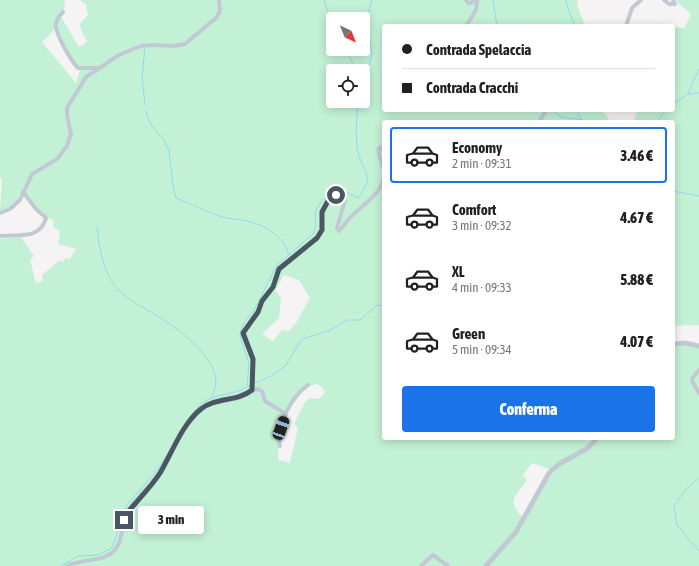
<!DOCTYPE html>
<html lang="it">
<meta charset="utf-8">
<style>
:root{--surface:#fff;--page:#f2f2f2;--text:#202124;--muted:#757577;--line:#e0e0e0;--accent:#1a73e8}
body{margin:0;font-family:"Asap Condensed",sans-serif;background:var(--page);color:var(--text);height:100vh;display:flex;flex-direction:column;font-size:15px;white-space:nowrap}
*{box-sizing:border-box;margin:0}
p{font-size:13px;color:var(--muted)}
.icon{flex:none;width:22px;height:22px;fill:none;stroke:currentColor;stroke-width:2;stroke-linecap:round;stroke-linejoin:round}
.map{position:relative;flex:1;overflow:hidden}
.drawer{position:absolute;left:382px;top:120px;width:293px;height:320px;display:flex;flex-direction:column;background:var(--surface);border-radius:4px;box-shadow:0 2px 10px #0003}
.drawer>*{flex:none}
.banner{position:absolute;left:382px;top:24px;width:293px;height:88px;border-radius:4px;box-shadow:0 2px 10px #0003;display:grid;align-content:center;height:88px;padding:0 20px;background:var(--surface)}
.needle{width:26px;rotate:137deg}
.tools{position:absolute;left:326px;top:12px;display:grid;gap:8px}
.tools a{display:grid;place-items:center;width:44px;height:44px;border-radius:4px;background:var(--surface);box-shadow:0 2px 10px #0003;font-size:20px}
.end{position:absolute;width:18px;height:18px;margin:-9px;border:5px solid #4a5661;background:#fff;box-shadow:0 0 0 2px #fff}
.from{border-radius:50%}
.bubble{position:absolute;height:28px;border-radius:4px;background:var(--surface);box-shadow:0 2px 10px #0003;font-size:13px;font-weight:800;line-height:28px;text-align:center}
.car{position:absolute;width:12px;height:24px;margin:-12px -6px;border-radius:5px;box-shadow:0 0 3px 1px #0007;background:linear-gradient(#222 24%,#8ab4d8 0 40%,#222 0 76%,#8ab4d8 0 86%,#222 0)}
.banner b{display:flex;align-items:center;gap:14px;height:38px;font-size:15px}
.banner b+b{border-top:1px solid var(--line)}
.banner i{width:10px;height:10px;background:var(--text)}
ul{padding:7px 0 0;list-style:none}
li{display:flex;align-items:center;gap:12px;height:56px;margin:0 8px 6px;padding:0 12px;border:2px solid transparent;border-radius:4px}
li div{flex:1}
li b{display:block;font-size:15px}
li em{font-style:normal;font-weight:800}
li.on{border-color:var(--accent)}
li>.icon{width:36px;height:36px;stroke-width:1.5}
.cta{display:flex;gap:8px;margin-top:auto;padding:8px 20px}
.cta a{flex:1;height:46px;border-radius:4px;background:var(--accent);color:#fff;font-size:16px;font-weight:800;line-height:46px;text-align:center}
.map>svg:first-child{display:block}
.green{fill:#c3f1d5;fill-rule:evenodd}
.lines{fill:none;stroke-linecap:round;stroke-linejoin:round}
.stream{stroke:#90daee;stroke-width:1}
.minor{stroke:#c1cad2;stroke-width:4}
.tertiary{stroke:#c1cad2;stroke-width:5}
.route{stroke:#4a5661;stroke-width:5}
</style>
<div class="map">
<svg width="699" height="566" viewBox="0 0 699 566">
<rect width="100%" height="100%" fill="#f5f3f3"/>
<g class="green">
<path d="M 0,0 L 64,0 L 65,6 L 61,17 L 79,47 L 87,42 L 79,25 L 88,15 L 86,8 L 87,5 L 80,0 L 577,0 L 578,8 L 585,26 L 384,26 L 384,110 L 602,110 L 611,122 L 384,122 L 384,213 L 381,215 L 384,221 L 384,438 L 673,438 L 673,344 L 699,346 L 699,369 L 696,371 L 699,375 L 699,566 L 0,566 L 0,239 L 21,237 L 34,256 L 30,260 L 36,283 L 43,281 L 42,275 L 60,260 L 63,262 L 65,258 L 70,259 L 76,249 L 58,244 L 60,231 L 53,227 L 54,221 L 34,209 L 22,193 L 11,211 L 0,210 L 2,179 L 0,178 ZM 333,19 L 363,19 L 363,49 L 333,49 ZM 56,28 L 73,65 L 80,70 L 76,83 L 42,42 ZM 333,71 L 363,71 L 363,101 L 333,101 ZM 284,275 L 299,280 L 310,298 L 296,323 L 289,331 L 282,330 L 273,341 L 262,334 L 279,318 L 281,298 L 275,290 ZM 316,384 L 322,387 L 325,392 L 319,399 L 310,398 L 305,402 L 294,424 L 298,428 L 290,463 L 278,460 L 279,433 L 272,430 L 278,417 L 283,418 L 305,387 ZM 532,463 L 552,470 L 524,518 C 505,502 516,496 527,480 L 523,475 Z"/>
<path d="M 676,0 L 699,0 L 699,325 L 673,326 L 673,122 L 633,122 L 638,110 L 673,110 L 673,27 L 684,28 L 691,15 C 687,8 680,7 676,0 Z"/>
</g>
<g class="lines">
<g class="stream">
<path d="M 324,0 L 333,26"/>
<path d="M 493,0 L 497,26"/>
<path d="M 566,0 L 568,9 L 575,26"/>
<path d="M 345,49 L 357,71"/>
<path d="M 363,86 L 372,55 L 367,19 L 372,0"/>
<path d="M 688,94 L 699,93"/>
<path d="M 673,104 L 688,94 L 699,69"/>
<path d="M 145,105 L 142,77 L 145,48"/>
<path d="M 547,110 L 552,111 L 561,117 L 582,120"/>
<path d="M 578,110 L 578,115 L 584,122"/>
<path d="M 146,112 L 151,125 L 164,140 L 169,151 L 173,186 L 176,198 C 191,204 205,211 219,216 C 228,219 238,219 247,221 C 265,225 285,237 289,256"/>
<path d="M 657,122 L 666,110"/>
<path d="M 673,191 L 699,196"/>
<path d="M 97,227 C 99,246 102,266 113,283 C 123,299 144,307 159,317 C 179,329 216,357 216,382 C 216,387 213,393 212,397"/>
<path d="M 255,383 L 271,376 L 285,366 L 302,339 L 331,330 L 347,320 L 360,320 L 377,305 L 384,306"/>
<path d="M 247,386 L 249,364 L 240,335 L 242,326 L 254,310 L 277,265 L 314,233 C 317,225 314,219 316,211 C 319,200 331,194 340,189 L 358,198 C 376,175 363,173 358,152 C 355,138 357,121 357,108 L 358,101"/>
<path d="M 190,417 C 207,390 225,399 250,386"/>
<path d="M 699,478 L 685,490 L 674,506 L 677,525 L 699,551"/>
<path d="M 61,566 L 78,556 L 98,555 L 112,548 L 127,505 L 155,473 L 170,451"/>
</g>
<g class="minor">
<path d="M 466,0 L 468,3 L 471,3 L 474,0"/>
<path d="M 664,0 L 669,4 L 675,4 L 673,0"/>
<path d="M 63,12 C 60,15 57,19 56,23 C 54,32 71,61 78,68 L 96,68"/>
<path d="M 466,26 L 476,10 L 477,1 L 475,0"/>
<path d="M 626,26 L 632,8 L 641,0"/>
<path d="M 539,122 L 546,110"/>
<path d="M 0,213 L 10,209 L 20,200 L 32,174 L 57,159 L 67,146 L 71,134 L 67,115 L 67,108 L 86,77 L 119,55 L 141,46 L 151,45 L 174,46 L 185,44 L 216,18 L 220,11 L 219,0"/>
<path d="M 0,236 C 19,234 40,240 46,218 L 36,209 L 23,192"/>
<path d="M 699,370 L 692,379 L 693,383 L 699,393"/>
<path d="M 252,390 L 253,359 L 243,333 L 258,312 L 262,301 L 273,287 L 279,269 L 317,238 L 322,230 L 322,212 L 329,199 L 336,195 L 343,196 L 345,200 L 337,228 L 339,231 C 343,227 345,223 349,219 C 362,204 384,194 384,173 C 384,164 377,156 379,148 L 381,147 L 384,151"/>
<path d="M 280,446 C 275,426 292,396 308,385"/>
<path d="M 67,566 C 80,559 101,562 113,552 C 123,543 121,526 126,515 C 133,500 149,488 159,475 C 173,454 185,415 209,404 C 218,400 229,400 239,398 C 246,396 250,390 258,389 L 262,391 L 265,401 L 286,414"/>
<path d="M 421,566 L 433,555 L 448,566"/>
</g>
<g class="tertiary">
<path d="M 673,344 L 686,343 L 699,346"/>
<path d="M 486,566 L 516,532 L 549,473 L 559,464 L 588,448 L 597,438"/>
</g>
</g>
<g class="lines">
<path class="route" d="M 124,520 L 127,513 C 138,500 151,487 160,473 C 172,453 182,424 201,409 C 216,397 237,402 252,390 L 253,359 L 243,333 L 258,312 L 262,301 L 273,287 L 279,269 L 317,238 L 322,230 L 322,212 L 329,199 L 336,195"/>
</g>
</svg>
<div class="tools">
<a><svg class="needle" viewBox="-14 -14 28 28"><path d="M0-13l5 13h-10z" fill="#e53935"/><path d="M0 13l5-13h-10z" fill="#757577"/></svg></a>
<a><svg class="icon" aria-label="locate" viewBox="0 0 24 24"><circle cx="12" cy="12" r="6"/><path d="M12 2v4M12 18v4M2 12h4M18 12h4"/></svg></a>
</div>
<i class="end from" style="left:336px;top:195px"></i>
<i class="end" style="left:124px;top:520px"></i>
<div class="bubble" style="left:138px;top:506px;width:66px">3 min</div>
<i class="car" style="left:281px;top:428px;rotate:20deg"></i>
<div class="banner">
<b><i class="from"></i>Contrada Spelaccia</b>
<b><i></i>Contrada Cracchi</b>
</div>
<section class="drawer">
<ul>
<li class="on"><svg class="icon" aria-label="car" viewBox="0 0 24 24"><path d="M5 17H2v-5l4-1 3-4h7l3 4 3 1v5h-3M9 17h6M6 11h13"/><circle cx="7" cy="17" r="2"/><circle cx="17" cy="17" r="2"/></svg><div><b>Economy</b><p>2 min · 09:31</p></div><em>3.46 €</em></li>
<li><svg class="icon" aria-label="car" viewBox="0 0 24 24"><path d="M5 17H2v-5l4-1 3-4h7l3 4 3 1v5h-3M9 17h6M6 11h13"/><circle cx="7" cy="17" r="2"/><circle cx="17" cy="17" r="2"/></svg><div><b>Comfort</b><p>3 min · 09:32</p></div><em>4.67 €</em></li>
<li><svg class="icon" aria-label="car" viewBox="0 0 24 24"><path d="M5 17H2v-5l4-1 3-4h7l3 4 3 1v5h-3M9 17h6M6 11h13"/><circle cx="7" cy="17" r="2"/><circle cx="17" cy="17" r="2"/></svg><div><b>XL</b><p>4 min · 09:33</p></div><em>5.88 €</em></li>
<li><svg class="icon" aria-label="car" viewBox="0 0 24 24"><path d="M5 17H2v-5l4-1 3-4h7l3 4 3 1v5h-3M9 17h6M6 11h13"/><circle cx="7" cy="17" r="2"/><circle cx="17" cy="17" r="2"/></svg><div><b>Green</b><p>5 min · 09:34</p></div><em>4.07 €</em></li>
</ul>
<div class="cta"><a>Conferma</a></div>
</section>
</div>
